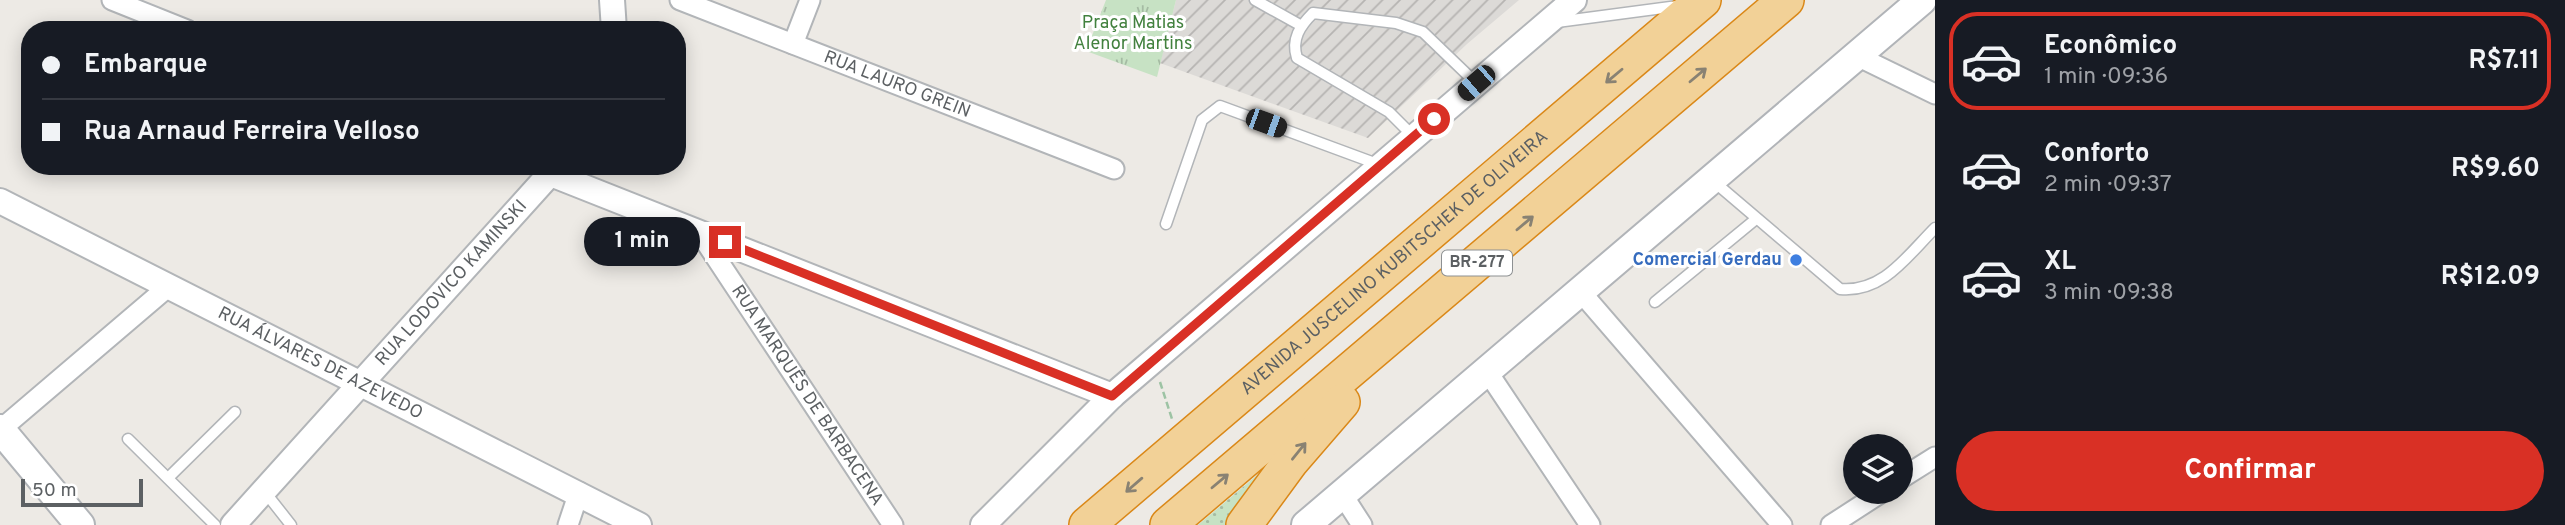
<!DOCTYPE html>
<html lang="pt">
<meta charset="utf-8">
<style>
:root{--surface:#171b24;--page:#242831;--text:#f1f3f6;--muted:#9ea1a6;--line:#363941;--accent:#d93025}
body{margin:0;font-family:Overpass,sans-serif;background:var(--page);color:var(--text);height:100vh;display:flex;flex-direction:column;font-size:26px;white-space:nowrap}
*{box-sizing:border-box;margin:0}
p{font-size:23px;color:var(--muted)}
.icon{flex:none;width:38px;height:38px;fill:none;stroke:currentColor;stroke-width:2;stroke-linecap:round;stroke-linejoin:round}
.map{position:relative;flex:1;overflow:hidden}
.side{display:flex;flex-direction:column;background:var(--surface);width:630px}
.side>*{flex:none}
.guide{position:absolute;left:21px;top:21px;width:665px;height:154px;border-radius:28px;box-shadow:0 4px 18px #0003;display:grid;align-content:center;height:154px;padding:0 21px;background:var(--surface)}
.fabs{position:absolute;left:1843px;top:434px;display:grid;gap:14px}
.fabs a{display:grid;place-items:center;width:70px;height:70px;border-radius:50%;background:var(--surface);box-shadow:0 4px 18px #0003;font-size:35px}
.scale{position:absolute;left:21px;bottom:18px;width:122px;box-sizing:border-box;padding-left:7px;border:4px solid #5c6063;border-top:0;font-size:19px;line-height:24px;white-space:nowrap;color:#5c6063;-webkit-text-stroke:5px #fff;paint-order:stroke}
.end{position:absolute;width:32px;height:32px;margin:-16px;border:9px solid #d93025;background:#fff;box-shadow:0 0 0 4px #fff}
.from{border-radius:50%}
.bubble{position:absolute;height:49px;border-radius:24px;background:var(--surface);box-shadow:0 4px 18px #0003;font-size:23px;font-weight:700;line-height:49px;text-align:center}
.car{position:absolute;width:21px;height:42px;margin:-21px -10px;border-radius:9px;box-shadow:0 0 5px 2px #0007;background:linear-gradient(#222 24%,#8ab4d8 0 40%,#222 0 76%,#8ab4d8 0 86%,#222 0)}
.guide b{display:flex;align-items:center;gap:24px;height:66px;font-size:26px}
.guide b+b{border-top:2px solid var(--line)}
.guide i{width:18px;height:18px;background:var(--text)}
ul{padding:12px 0 0;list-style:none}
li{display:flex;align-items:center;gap:21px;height:98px;margin:0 14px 10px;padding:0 7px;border:4px solid transparent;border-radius:28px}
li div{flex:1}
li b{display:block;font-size:26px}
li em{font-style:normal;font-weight:700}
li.active{border-color:var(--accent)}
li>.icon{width:63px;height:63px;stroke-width:1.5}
.button{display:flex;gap:14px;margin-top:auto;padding:14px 21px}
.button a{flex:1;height:80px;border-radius:42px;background:var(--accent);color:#fff;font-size:28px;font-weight:700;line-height:80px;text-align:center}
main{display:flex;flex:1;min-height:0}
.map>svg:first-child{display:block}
.industrial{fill:url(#industrial-furrows)}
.grass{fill:url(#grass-dots)}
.park{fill:url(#park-tufts)}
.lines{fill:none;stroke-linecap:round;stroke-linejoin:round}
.service-casing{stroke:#b2b5b8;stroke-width:13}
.minor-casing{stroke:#b2b5b8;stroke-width:23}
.tertiary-casing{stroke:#b2b5b8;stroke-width:28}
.secondary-casing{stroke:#b1b4b8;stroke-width:32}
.motorway-casing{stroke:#da8818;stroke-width:38}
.path{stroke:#9dc3a4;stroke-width:2.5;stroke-dasharray:7 3.5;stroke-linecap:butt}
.service{stroke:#fff;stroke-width:10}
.minor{stroke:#fff;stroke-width:19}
.tertiary{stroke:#fff;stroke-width:24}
.secondary{stroke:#fff;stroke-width:28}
.motorway{stroke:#f2d197;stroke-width:35}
.oneway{stroke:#898273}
.route{stroke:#d93025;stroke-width:9}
.shop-dot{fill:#3f7fe0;stroke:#fff;stroke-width:2.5}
.labels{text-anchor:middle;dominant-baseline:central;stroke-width:6;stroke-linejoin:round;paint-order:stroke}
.shield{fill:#fff;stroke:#8d9092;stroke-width:2}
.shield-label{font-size:16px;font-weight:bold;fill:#5c6063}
.park-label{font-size:18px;fill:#42813e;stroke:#fff}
.street-label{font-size:18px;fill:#5c6063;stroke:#fff}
.shop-label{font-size:18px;font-weight:bold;fill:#366cbe;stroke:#fff;text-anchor:end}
</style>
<main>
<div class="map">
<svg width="1935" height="525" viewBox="0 0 1935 525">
<defs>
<pattern id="industrial-furrows" width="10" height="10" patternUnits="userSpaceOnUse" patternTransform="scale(1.75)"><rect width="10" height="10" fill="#dcdad7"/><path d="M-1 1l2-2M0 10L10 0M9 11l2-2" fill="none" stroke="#b6b4b2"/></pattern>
<pattern id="grass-dots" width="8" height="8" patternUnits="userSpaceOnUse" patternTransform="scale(1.75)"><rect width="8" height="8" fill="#c7e2c4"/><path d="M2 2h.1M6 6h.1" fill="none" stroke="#a5bba3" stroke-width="1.8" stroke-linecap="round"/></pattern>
<pattern id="park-tufts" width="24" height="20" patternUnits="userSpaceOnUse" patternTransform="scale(1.75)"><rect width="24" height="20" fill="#c7e2c4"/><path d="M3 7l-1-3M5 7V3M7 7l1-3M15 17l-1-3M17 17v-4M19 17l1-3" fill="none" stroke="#a5bba3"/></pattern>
</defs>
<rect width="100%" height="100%" fill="#edeae5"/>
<path class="industrial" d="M 1176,0 L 1519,0 L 1467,44 L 1368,138 L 1160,63 Z"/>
<path class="grass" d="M 1281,455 L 1233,525 L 1198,525 Z"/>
<path class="park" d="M 1106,0 L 1176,0 L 1157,77 L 1086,51 Z"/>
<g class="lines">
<g class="service-casing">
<g id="service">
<path d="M 1255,0 L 1300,25"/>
<path d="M 1557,22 L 1678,6"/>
<path d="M 1413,136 L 1389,112 L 1297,58 C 1291,39 1300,26 1313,13 L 1396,23 L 1423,32 L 1476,83"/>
<path d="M 1712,180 L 1840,289 C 1883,293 1907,256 1935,228"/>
<path d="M 1166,224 L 1202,120 L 1220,106 L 1380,165"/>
<path d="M 1655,302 L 1756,219"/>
<path d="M 128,439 L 215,525"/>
<path d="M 168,478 L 235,412"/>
<path d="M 265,492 L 291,525"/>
</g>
</g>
<g class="minor-casing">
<g id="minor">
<path d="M 112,0 L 187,30"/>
<path id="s1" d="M 680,0 L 1114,169"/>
<path d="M 793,44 L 810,0"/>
<path d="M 1857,56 L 1935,94"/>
<path id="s2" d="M 699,232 L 893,525"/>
<path d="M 1580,291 L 1782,525"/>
<path d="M 1487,371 L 1590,525"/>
<path d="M 0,430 L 169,286"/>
<path d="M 1900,479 L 1935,457"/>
<path d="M 1342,494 L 1362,525"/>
<path d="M 568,525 L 579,492"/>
<path d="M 1831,525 L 1882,492"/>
</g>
</g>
<g class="tertiary-casing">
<g id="tertiary">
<path d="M 612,0 L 614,30"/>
<path d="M 551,174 L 1112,396"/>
<path id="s3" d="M 0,201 L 639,525"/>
<path id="s4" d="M 233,525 L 557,166"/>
<path d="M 983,525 L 1112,396 L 1574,0"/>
</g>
</g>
<g class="secondary-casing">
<g id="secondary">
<path d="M 0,429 L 80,525"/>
<path d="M 1306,525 L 1922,0"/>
</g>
</g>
<g class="motorway-casing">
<g id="motorway">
<path id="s5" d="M 1087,525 L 1703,0"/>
<path d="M 1168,525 L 1786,0"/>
<path d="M 1244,525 L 1291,461 L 1342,402"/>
</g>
</g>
<path class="path" d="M 1160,382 L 1172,419"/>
<use href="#service" class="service"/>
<use href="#minor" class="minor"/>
<use href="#tertiary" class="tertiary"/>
<use href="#secondary" class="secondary"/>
<use href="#motorway" class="motorway"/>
</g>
<defs><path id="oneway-shaft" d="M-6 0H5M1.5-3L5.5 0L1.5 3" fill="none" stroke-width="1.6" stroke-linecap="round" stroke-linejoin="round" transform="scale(1.75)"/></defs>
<g class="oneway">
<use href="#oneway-shaft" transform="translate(1698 75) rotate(-40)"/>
<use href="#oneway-shaft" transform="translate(1614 76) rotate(140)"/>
<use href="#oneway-shaft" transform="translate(1525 223) rotate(-40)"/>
<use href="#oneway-shaft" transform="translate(1299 451) rotate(-51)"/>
<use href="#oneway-shaft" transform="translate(1220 481) rotate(-40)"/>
<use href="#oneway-shaft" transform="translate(1134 485) rotate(139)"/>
</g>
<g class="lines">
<path class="route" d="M 725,242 L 1112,396 L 1434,119"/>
</g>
<circle class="shop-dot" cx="1796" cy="260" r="7"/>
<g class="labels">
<rect class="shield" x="1442" y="250.5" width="70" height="25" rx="5"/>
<g class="shield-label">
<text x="1477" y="263">BR-277</text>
</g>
<g class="park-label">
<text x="1133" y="23">Praça Matias<tspan x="1133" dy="21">Alenor Martins</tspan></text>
</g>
<g class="street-label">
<text stroke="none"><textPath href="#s1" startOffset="233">RUA LAURO GREIN</textPath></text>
<text stroke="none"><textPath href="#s5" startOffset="404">AVENIDA JUSCELINO KUBITSCHEK DE OLIVEIRA</textPath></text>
<text stroke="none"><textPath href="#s4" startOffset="326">RUA LODOVICO KAMINSKI</textPath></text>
<text stroke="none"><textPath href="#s3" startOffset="359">RUA ÁLVARES DE AZEVEDO</textPath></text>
<text stroke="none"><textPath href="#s2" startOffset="196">RUA MARQUÊS DE BARBACENA</textPath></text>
</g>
<g class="shop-label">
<text x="1782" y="260">Comercial Gerdau</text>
</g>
</g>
</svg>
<div class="fabs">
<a><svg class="icon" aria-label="layers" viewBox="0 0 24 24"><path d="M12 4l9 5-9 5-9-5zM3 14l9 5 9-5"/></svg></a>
</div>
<div class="scale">50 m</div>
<i class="end from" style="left:1434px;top:119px"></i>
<i class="end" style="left:725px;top:242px"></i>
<div class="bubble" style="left:584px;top:217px;width:116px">1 min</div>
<i class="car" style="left:1476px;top:83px;rotate:229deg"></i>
<i class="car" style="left:1266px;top:123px;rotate:110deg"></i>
<div class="guide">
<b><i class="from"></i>Embarque</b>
<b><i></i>Rua Arnaud Ferreira Velloso</b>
</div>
</div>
<section class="side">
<ul>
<li class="active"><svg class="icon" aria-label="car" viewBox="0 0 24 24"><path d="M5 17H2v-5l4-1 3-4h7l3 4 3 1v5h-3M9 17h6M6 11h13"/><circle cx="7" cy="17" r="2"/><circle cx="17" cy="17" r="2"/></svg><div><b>Econômico</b><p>1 min · 09:36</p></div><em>R$7.11</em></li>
<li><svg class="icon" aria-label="car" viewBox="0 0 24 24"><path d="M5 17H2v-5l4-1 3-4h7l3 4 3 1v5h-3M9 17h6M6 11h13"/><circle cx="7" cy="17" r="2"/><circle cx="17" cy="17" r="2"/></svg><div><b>Conforto</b><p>2 min · 09:37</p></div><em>R$9.60</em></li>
<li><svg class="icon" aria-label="car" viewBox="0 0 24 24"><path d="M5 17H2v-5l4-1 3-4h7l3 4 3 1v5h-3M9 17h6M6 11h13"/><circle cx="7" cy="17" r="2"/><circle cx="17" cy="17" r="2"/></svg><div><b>XL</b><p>3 min · 09:38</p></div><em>R$12.09</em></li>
</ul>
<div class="button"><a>Confirmar</a></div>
</section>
</main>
